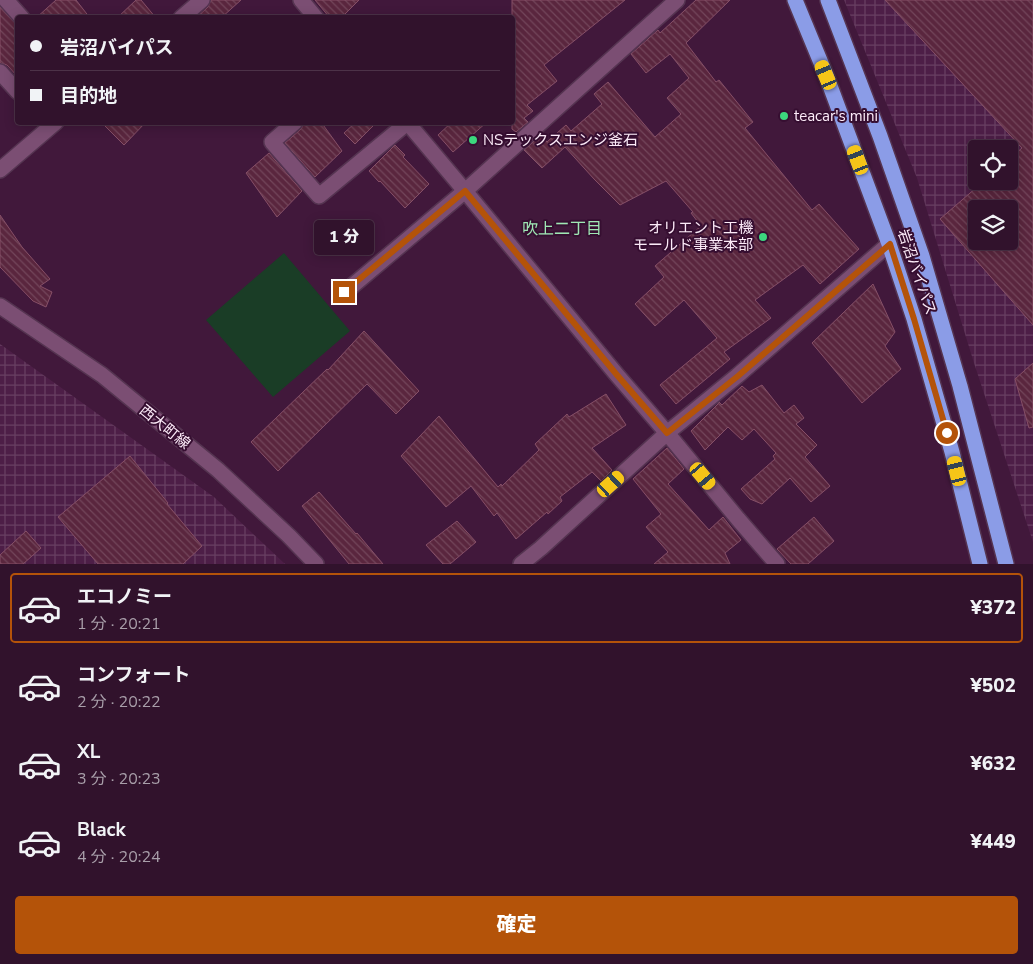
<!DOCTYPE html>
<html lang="ja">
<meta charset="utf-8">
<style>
:root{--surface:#31122c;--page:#3d2038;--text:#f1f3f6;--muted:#a89ea9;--line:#4c3248;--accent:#b45309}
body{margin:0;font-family:"Nunito Sans","Noto Sans JP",sans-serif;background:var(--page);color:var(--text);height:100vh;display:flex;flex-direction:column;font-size:19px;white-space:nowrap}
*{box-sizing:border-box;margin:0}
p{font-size:16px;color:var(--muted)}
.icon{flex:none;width:28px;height:28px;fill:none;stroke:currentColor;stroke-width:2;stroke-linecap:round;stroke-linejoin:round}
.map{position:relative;height:564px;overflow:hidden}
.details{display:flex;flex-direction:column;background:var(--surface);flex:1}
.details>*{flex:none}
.guide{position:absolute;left:15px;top:15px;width:500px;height:110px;border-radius:5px;box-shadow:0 2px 12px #0003,0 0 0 1px var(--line);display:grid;align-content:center;height:110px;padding:0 15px;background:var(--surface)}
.buttons{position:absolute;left:968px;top:140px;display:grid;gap:10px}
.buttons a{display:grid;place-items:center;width:50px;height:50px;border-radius:5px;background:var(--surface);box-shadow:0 2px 12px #0003,0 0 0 1px var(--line);font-size:25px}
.end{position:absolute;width:22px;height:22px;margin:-11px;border:6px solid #b45309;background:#fff;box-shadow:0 0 0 2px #fff}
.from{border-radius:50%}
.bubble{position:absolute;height:35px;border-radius:5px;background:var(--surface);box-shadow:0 2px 12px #0003,0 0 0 1px var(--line);font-size:16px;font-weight:800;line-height:35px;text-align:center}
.car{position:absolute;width:15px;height:30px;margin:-15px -8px;border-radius:6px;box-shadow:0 0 4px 1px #0007;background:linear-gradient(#f5c518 24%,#345 0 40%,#f5c518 0 76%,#345 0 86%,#f5c518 0)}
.guide b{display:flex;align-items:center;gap:18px;height:48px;font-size:19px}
.guide b+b{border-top:1px solid var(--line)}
.guide i{width:12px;height:12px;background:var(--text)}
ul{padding:9px 0 0;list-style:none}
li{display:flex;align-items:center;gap:15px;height:70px;margin:0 10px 8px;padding:0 5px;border:2px solid transparent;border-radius:5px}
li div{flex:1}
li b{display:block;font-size:19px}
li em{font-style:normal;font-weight:800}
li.current{border-color:var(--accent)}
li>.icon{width:45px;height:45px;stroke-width:1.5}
.action{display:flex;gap:10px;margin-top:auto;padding:10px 15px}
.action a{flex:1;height:58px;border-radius:5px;background:var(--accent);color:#fff;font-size:20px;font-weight:800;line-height:58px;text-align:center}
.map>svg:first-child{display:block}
.industrial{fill:url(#industrial-grid);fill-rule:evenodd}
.green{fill:#1a3d26}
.building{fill:url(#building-back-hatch);stroke:#864f67;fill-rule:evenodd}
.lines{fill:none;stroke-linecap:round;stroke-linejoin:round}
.street-casing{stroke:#553451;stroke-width:18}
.secondary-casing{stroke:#553451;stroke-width:18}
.highway-casing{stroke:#553451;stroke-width:18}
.street{stroke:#7b4e73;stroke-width:15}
.secondary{stroke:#7b4e73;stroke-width:15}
.highway{stroke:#8b9ce7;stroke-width:15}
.route{stroke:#b45309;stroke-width:6}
.poi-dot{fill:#3cd77e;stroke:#360e31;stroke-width:2}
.labels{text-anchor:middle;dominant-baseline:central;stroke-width:4;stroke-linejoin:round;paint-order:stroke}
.poi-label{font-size:15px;fill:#fcebf8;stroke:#360e31;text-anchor:start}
.street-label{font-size:15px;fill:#fcebf8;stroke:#360e31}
.neighbourhood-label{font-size:16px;fill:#9fe7b4;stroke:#360e31}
</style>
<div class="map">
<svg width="1033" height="564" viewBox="0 0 1033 564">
<defs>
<pattern id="industrial-grid" width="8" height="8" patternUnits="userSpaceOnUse" patternTransform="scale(1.25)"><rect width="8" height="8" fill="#4d1e47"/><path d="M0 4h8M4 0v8" fill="none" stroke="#683f62"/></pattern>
<pattern id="building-back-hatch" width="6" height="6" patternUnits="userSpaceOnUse" patternTransform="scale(1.25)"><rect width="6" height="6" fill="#5a263e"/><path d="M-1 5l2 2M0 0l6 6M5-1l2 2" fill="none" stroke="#73465b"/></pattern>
</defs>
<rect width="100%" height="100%" fill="#41183b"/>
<g class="industrial">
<path d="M 844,0 L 1033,0 L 1033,542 L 974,363 L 917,178 ZM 976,149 L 1009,149 L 1009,181 L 976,181 ZM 976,209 L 1009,209 L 1009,241 L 976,241 Z"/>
<path d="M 0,344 L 214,497 L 285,564 L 0,564 Z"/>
</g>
<path class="green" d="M 284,253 L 350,331 L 273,397 L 206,320 Z"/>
<g class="building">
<path d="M 56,0 L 76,0 L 90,18 L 36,18 Z"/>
<path d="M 136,0 L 141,0 L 156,18 L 117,18 Z"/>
<path d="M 211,0 L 241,0 L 221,18 L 196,18 L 208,7 Z"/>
<path d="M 315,0 L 359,0 L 341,18 L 330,18 Z"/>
<path d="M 512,0 L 625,0 L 544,65 L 557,81 L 527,105 L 533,111 L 524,118 L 528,122 L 516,132 L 512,129 Z"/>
<path d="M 696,0 L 730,0 L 686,43 L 716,82 L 719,80 L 753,122 L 745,128 L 812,210 L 819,204 L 859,249 L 820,284 L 803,265 L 755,300 L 771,318 L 724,352 L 730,359 L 676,404 L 660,385 L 717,338 L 684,300 L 655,326 L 635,304 L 664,277 L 655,266 L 701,226 L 691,213 L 693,212 L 666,181 L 620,205 L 594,179 L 565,147 L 542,168 L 524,150 L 541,135 L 547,142 L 566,125 L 571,131 L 602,104 L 594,94 L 608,82 L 655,137 L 681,114 L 667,98 L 689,78 L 670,54 L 646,73 L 631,54 L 658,30 L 660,33 Z"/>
<path d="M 885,0 L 1033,0 L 1033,325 L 940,219 L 984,181 L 1009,181 L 1009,159 L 1022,148 ZM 976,209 L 1009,209 L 1009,241 L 976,241 Z"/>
<path d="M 0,7 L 18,26 L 18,77 L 7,65 L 0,63 Z"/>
<path d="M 101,122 L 146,122 L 124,145 Z"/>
<path d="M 305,122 L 321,122 L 342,151 L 315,177 L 285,143 L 301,129 Z"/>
<path d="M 356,122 L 377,122 L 355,144 L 344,133 Z"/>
<path d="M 452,122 L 487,122 L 453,152 L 438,135 Z"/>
<path d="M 395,145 L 405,155 L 403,157 L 429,184 L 405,208 L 380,181 L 379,182 L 369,171 Z"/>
<path d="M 269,153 L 302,191 L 277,217 L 246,173 Z"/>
<path d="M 0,215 L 22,247 L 50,279 L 40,286 L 52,292 L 46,307 L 33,301 L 0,267 Z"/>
<path d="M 873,284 L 895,332 L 885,346 L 901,369 L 862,403 L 812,343 Z"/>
<path d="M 364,331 L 419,391 L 396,414 L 367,384 L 278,471 L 251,442 L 327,369 L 328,370 Z"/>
<path d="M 1033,363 L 1033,427 L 1029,428 L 1015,379 Z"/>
<path d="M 762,385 L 784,413 L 794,405 L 804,418 L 796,424 L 817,445 L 805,457 L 830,486 L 811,502 L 790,478 L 762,504 L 750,499 L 741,489 L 775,459 L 773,456 L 776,453 L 754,429 L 742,440 L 728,427 L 705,450 L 691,431 L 718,404 L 719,402 L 722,405 L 742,386 L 749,392 Z"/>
<path d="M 606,394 L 626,425 L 592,448 L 612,470 L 601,481 L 592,472 L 560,497 L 562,501 L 548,514 L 547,512 L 516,539 L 497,513 L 494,516 L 471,486 L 446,507 L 401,456 L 439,416 L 498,487 L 501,484 L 502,486 L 539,450 L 535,444 L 567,414 L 569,417 Z"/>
<path d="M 667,448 L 684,469 L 668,484 L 709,530 L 723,517 L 741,540 L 725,553 L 730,564 L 654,564 L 668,552 L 646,527 L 661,514 L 633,479 Z"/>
<path d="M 130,456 L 168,503 L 167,504 L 202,546 L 183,564 L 98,564 L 58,517 Z"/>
<path d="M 319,492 L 356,534 L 357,533 L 383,564 L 349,564 L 302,506 Z"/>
<path d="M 814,517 L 834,541 L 808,564 L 791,564 L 777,549 Z"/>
<path d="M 457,521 L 476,542 L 450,564 L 443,564 L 426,545 Z"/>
<path d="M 26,531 L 41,548 L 23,564 L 0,564 L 0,555 Z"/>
</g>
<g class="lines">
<g class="street-casing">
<g id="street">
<path d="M 6,0 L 22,18"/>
<path d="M 301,0 L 316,18"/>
<path d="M 181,18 L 202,0"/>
<path d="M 0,72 L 18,92"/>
<path d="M 295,122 L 272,142 L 319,196 L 407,123"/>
<path d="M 407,122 L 465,191 L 617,375 L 667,433 L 738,519 L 777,564"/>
<path d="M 0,170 L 56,122"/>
<path d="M 345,292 L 465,191 L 677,0"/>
<path d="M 521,564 L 541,548 L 667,433 L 737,376 L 889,244"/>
</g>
</g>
<g class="secondary-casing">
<path id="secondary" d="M 0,306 L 102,375 L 218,470 L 289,536 L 316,564"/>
</g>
<g class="highway-casing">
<g id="highway">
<path d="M 795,0 L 826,75 L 889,244 L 914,319 L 952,452 L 980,564"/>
<path d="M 828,0 L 880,136 L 922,256 L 960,386 L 1006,564"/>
</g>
</g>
<use href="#street" class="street"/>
<use href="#secondary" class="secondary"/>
<use href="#highway" class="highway"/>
</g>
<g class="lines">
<path class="route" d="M 344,292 L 465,191 L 617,375 L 667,433 L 738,376 L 890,244 L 914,319 L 947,433"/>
</g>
<g class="poi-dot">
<circle cx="784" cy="116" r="5"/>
<circle cx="473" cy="140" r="5"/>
<circle cx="763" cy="237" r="5"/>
</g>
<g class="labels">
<g class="poi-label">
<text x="794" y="116">teacar's mini</text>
<text x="483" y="140">NSテックスエンジ釜石</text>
<text x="753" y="228" text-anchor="end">オリエント工機<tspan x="753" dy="17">モールド事業本部</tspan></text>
</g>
<g class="street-label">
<text transform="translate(917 272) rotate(71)">岩沼バイパス</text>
<text transform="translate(165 427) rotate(39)">西大町線</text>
</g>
<g class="neighbourhood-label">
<text x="562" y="229">吹上二丁目</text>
</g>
</g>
</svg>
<div class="buttons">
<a><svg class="icon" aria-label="locate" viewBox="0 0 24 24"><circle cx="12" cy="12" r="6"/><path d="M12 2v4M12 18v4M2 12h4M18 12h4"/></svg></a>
<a><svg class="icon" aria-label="layers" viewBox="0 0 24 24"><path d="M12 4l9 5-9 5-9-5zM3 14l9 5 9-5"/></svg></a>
</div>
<i class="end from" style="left:947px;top:433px"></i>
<i class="end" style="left:344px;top:292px"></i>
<div class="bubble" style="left:314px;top:220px;width:60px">1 分</div>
<i class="car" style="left:826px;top:75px;rotate:337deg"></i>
<i class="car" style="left:858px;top:160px;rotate:339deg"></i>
<i class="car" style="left:957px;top:471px;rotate:346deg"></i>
<i class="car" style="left:703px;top:476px;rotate:140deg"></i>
<i class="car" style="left:611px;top:484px;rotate:48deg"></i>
<div class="guide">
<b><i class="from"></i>岩沼バイパス</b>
<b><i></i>目的地</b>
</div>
</div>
<section class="details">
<ul>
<li class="current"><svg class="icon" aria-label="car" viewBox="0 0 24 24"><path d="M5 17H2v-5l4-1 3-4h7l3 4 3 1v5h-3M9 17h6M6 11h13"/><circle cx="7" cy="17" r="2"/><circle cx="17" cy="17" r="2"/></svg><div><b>エコノミー</b><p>1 分 · 20:21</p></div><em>¥372</em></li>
<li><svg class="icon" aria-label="car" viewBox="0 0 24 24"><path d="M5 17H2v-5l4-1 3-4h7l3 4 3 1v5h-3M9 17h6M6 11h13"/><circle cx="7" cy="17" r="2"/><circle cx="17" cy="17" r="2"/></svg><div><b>コンフォート</b><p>2 分 · 20:22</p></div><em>¥502</em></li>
<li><svg class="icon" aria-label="car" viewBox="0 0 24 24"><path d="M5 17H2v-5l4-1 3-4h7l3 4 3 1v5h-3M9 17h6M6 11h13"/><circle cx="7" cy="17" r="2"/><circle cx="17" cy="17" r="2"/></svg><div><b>XL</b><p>3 分 · 20:23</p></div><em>¥632</em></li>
<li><svg class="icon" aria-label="car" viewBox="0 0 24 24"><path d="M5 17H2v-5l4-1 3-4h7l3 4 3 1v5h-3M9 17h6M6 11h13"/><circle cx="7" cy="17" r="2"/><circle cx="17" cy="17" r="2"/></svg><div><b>Black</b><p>4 分 · 20:24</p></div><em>¥449</em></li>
</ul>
<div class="action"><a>確定</a></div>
</section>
